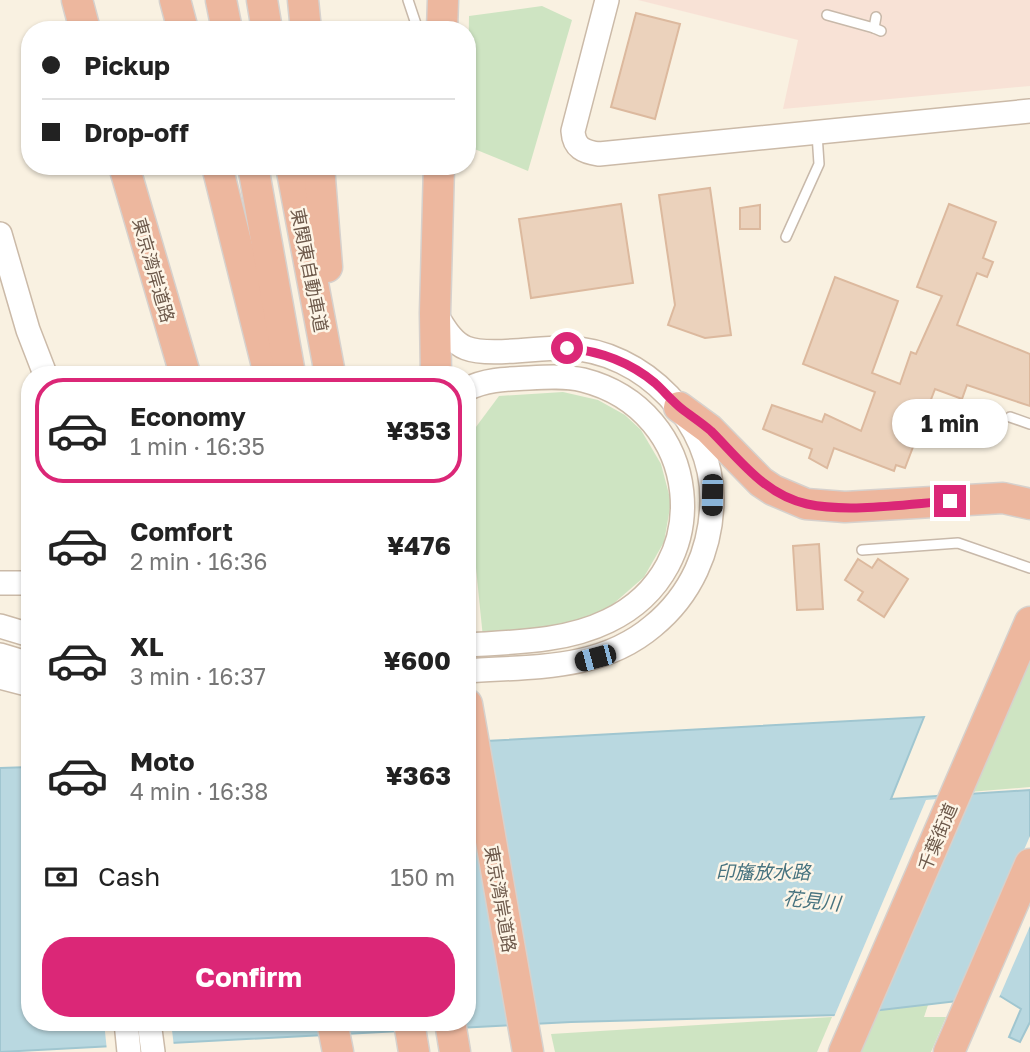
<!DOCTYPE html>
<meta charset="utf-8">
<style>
:root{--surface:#fff;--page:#f2f2f2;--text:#222;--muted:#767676;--line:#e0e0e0;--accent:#db2777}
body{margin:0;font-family:"Golos Text","Noto Sans JP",sans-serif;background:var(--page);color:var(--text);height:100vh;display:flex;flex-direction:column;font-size:26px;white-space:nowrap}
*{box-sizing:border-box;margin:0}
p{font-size:23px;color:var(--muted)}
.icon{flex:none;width:38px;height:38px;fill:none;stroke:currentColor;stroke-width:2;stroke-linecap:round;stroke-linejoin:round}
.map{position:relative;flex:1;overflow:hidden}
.details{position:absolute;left:21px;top:366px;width:455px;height:665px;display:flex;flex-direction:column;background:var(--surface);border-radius:28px;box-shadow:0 2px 5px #0004}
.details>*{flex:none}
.top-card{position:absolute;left:21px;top:21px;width:455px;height:154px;border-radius:28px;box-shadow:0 2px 5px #0004;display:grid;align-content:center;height:154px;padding:0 21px;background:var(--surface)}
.end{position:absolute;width:32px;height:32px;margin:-16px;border:9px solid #db2777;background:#fff;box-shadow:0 0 0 4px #fff}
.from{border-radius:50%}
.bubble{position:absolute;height:49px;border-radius:24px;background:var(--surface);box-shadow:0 2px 5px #0004;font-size:23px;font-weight:700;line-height:49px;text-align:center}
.car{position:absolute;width:21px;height:42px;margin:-21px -10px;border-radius:9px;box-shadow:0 0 5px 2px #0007;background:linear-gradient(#222 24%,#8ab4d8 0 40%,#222 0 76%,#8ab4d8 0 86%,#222 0)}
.top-card b{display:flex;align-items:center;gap:24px;height:66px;font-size:26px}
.top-card b+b{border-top:2px solid var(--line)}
.top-card i{width:18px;height:18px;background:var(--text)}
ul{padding:12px 0 0;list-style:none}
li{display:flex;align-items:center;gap:21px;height:105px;margin:0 14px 10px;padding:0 7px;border:4px solid transparent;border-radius:28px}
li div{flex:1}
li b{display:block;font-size:26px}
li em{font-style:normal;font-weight:700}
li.active{border-color:var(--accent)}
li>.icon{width:63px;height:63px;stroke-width:1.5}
.pay{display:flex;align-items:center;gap:18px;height:77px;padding:0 21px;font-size:26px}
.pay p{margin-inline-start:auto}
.action{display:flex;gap:14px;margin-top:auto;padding:14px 21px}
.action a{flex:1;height:80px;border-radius:28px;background:var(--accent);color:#fff;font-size:28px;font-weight:700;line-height:80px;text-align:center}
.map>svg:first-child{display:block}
.commercial{fill:#f8e2d6}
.green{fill:#cee4c2}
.water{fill:#b9d8e0;stroke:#a0c6d0;stroke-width:2}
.pier{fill:#f9f1e1}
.building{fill:#ebd2bc;stroke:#dcb99e;stroke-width:2}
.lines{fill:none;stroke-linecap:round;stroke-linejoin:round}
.lane-casing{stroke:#c8b9aa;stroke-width:12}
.secondary-casing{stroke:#cbbaa8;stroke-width:26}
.highway-casing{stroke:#d6d1cd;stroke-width:33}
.lane{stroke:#fff;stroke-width:9}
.secondary{stroke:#fff;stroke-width:23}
.highway{stroke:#edb79e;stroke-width:30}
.route{stroke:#db2777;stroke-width:9}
.labels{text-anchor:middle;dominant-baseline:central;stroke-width:5;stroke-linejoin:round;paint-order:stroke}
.street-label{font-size:18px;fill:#6d594b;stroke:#fdf5e7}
.water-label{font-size:19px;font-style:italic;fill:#47737f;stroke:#fdf5e7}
</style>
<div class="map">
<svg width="1030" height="1052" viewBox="0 0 1030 1052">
<rect width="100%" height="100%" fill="#f9f1e1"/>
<path class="commercial" d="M 638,0 L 1030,0 L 1030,86 L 783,109 L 798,40 Z"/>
<g class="green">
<path d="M 542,6 L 572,20 L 528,171 L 467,146 L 469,16 Z"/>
<path d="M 563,392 L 598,400 L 625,415 L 641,430 L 661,464 L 671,502 L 664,542 L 644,577 L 612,605 L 572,625 L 483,638 L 467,478 L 467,439 L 499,396 Z"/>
<path d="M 1030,650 L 1030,787 L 969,792 Z"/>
<path d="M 928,1005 L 924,1017 L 946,1017 L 931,1052 L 856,1052 L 874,1008 Z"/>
<path d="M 832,1017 L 817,1052 L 555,1052 L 551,1034 Z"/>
</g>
<path class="water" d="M 924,717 L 891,799 L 1030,790 L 1030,1022 L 1020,1042 L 1009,1037 L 1021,1009 L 1000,996 L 838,1015 L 571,1022 L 0,1052 L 0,768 L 30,767 L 30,1022 L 467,1022 L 467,742 Z"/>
<g class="pier">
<path d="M 969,796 L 871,1013 L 834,1017 L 926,800 Z"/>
<path d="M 1030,836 L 1030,926 L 998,1000 L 957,1005 Z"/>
<path d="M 104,1022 L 171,1022 L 174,1047 L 107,1051 Z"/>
</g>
<g class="building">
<path d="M 636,13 L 680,24 L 655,119 L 611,107 Z"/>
<path d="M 710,188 L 731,335 L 705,338 L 668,325 L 675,305 L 659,195 Z"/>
<path d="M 621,204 L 633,283 L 531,298 L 519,219 Z"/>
<path d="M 949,204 L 996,222 L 983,258 L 993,262 L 987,277 L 977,273 L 957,325 L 1030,354 L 1030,406 L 967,385 L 962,399 L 935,389 L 905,468 L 896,465 L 894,471 L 834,448 L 827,468 L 809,458 L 812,449 L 763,429 L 772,405 L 822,422 L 825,414 L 861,431 L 875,392 L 803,364 L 835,277 L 898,301 L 872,373 L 900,384 L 911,352 L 916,354 L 942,296 L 917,287 Z"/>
<path d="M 760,205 L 760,229 L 740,229 L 740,208 Z"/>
<path d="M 819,544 L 823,609 L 797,610 L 793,546 Z"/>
<path d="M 858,559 L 872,568 L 878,559 L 908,579 L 884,617 L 858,600 L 863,592 L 845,580 Z"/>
</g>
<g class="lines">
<g class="lane-casing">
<g id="lane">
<path d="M 408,0 L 418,30"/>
<path d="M 827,15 L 874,28"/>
<path d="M 876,17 L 874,28 L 881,31"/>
<path d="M 786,237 L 819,164 L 817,134"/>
<path d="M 1010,417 L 1030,424"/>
<path d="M 862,550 L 958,543 L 1030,568"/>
</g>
</g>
<g class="secondary-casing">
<g id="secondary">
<path d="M 607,0 L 573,131 C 574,148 584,152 599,154 L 1030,111"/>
<path d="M 0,234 L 28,330 L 45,374"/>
<path d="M 435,313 C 443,325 451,342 466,348 C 489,357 539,347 566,348 C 644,350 713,423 712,501 C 711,550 691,595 653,626 C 600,671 533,666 467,671"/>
<path d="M 467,389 C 486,379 508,379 529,378 C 547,377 566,376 583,380 C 702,410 719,568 608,621 C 565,642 514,642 467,645"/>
<path d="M 0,583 L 30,583"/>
<path d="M 0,626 L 30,635"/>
<path d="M 0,655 L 30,664"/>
<path d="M 0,677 L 30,685"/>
<path d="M 126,1022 L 129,1052"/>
<path d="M 149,1022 L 153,1052"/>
</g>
</g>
<g class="highway-casing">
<g id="highway">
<path d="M 77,0 L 85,30"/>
<path d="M 175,0 L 183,30"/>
<path d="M 221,0 L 227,30"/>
<path d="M 262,0 L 267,30"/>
<path d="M 303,0 L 306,30"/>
<path d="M 442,30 L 443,0"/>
<path d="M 124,166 L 185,374"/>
<path d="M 217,166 L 269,374"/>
<path d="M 253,166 L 290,374"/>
<path d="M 291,166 L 330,374"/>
<path d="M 319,166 L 327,267"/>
<path d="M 436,374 L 435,313 L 439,166"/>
<path d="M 679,407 L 709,429 L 761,482 L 773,490 L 806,504 L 845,507 L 1003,498 L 1030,504"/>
<path d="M 467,704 L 528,1052"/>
<path d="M 332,1022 L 338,1052"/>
<path d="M 409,1022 L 414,1052"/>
<path d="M 450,1022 L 455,1052"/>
<path d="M 844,1052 L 1030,622"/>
<path d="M 949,1052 L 1030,864"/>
</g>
</g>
<use href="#lane" class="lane"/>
<use href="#secondary" class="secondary"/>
<use href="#highway" class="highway"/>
</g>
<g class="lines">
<path class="route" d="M 567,348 C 599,351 630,362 655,383 C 664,391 672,401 682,409 C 691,416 702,423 711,431 C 740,460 765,495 807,504 C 848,513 908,504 950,501"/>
</g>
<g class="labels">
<g class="street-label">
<text transform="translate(154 270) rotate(74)">東京湾岸道路</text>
<text transform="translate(310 270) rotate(79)">東関東自動車道</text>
<text transform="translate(937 837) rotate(-67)">千葉街道</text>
<text transform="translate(501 899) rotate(80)">東京湾岸道路</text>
</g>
<g class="water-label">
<text x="763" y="871">印旛放水路</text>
<text transform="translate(812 900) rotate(6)">花見川</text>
</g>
</g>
</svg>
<i class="end from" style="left:567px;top:348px"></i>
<i class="end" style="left:950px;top:501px"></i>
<div class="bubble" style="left:892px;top:399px;width:116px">1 min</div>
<i class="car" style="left:712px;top:495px;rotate:181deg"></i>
<i class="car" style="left:595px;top:658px;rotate:255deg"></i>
<div class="top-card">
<b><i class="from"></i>Pickup</b>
<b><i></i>Drop-off</b>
</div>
<section class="details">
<ul>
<li class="active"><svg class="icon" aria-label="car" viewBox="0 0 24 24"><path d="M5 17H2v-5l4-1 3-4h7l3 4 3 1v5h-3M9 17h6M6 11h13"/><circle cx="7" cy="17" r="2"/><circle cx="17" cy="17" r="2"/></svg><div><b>Economy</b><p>1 min · 16:35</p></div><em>¥353</em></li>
<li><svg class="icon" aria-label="car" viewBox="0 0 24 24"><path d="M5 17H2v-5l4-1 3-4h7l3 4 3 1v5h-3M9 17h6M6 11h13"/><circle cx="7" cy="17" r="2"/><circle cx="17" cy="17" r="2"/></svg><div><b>Comfort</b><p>2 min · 16:36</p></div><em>¥476</em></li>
<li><svg class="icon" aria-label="car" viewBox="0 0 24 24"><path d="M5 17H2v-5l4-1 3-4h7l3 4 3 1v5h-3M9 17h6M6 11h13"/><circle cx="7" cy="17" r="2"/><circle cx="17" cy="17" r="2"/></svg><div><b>XL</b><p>3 min · 16:37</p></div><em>¥600</em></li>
<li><svg class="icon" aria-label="car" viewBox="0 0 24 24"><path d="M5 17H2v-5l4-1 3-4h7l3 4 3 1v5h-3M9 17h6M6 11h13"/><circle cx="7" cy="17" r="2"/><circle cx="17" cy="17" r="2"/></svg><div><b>Moto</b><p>4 min · 16:38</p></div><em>¥363</em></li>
</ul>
<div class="pay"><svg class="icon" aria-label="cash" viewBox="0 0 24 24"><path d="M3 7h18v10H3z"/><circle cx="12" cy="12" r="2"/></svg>Cash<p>150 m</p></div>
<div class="action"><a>Confirm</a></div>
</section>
</div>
